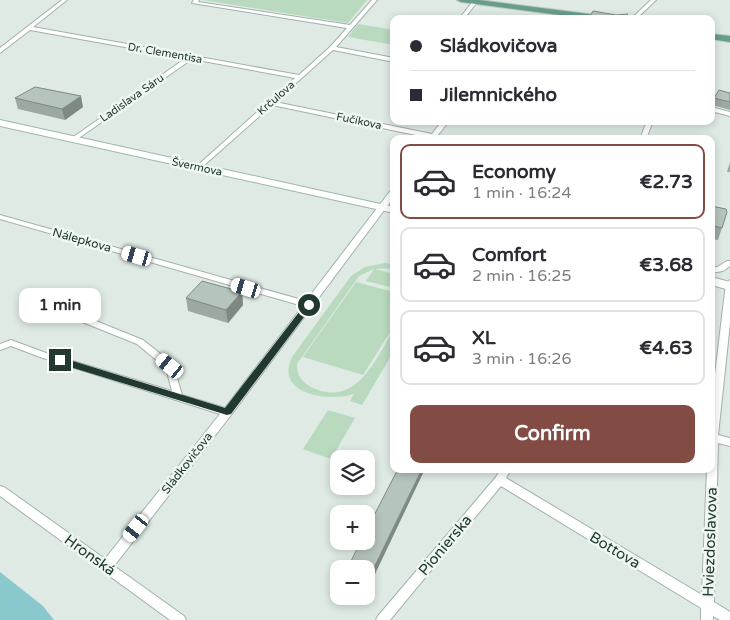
<!DOCTYPE html>
<meta charset="utf-8">
<style>
:root{--surface:#fff;--page:#f7f7f7;--text:#2b2b33;--muted:#7c7c81;--line:#e1e1e2;--accent:#824c45}
body{margin:0;font-family:"Varela Round",sans-serif;background:var(--page);color:var(--text);height:100vh;display:flex;flex-direction:column;font-size:19px;white-space:nowrap}
*{box-sizing:border-box;margin:0}
p{font-size:16px;color:var(--muted)}
.icon{flex:none;width:28px;height:28px;fill:none;stroke:currentColor;stroke-width:2;stroke-linecap:round;stroke-linejoin:round}
.map{position:relative;flex:1;overflow:hidden}
.panel{position:absolute;left:390px;top:135px;width:325px;height:338px;display:flex;flex-direction:column;background:var(--surface);border-radius:10px;box-shadow:0 2px 8px #0003}
.panel>*{flex:none}
.hud{position:absolute;left:390px;top:15px;width:325px;height:110px;border-radius:10px;box-shadow:0 2px 8px #0003;display:grid;align-content:center;height:110px;padding:0 20px;background:var(--surface)}
.tools{position:absolute;left:330px;top:450px;display:grid;gap:10px}
.tools a{display:grid;place-items:center;width:45px;height:45px;border-radius:10px;background:var(--surface);box-shadow:0 2px 8px #0003;font-size:25px}
.end{position:absolute;width:22px;height:22px;margin:-11px;border:6px solid #213931;background:#fff;box-shadow:0 0 0 2px #fff}
.from{border-radius:50%}
.bubble{position:absolute;height:35px;border-radius:10px;background:var(--surface);box-shadow:0 2px 8px #0003;font-size:16px;font-weight:700;line-height:35px;text-align:center}
.car{position:absolute;width:15px;height:30px;margin:-15px -8px;border-radius:6px;box-shadow:0 0 4px 1px #0007;background:linear-gradient(#fff 24%,#345 0 40%,#fff 0 76%,#345 0 86%,#fff 0)}
.hud b{display:flex;align-items:center;gap:18px;height:48px;font-size:19px}
.hud b+b{border-top:1px solid var(--line)}
.hud i{width:12px;height:12px;background:var(--text)}
ul{padding:9px 0 0;list-style:none}
li{display:flex;align-items:center;gap:15px;height:75px;margin:0 10px 8px;padding:0 10px;border:2px solid var(--line);border-radius:10px}
li div{flex:1}
li b{display:block;font-size:19px}
li em{font-style:normal;font-weight:700}
li.on{border-color:var(--accent)}
li>.icon{width:45px;height:45px;stroke-width:1.5}
.action{display:flex;gap:10px;margin-top:auto;padding:10px 20px}
.action a{flex:1;height:58px;border-radius:10px;background:var(--accent);color:#fff;font-size:20px;font-weight:700;line-height:58px;text-align:center}
.map>svg:first-child{display:block}
.green{fill:#b9dabf}
.water{fill:#89c8cd}
.lines{fill:none;stroke-linecap:round;stroke-linejoin:round}
.street-casing{stroke:#a2b1ab;stroke-width:2}
.secondary-casing{stroke:#9fb5ab;stroke-width:2}
.primary-casing{stroke:#bcc4c1;stroke-width:2}
.street{fill:#fff;fill-rule:evenodd}
.secondary{fill:#fff;fill-rule:evenodd}
.primary{fill:#659e8b;fill-rule:evenodd}
.wall{fill:#9ca9a3}
.shaded-wall{fill:#7f8984}
.building{fill:#b5c4bd;stroke:#7f8984}
.route{fill:#213931}
.labels{text-anchor:middle;dominant-baseline:central;stroke-width:5;stroke-linejoin:round;paint-order:stroke}
.far-street-label{font-size:11px;fill:#213931;stroke:#eff7f2}
.street-label{font-size:12px;fill:#213931;stroke:#eff7f2}
.near-street-label{font-size:15px;fill:#213931;stroke:#eff7f2}
</style>
<div class="map">
<svg width="730" height="620" viewBox="0 0 730 620">
<rect width="100%" height="100%" fill="#dfeae4"/>
<g class="green">
<path d="M 202,0 L 367,0 L 348,23 Z"/>
<path d="M 358,24 L 394,30 L 394,45 L 348,37 Z"/>
<path d="M 385,263 L 394,264 L 394,268 L 375,269 L 394,274 L 394,288 L 366,281 L 374,269 L 359,276 L 297,364 C 296,376 303,383 313,388 C 357,408 376,358 394,329 L 394,351 L 362,405 L 350,401 L 354,394 C 329,402 274,395 292,357 L 351,276 L 365,267 Z"/>
<path d="M 356,282 L 394,292 L 394,326 L 363,375 L 303,357 Z"/>
<path d="M 328,410 L 355,418 L 331,459 L 303,449 Z"/>
</g>
<path class="water" d="M 0,572 L 43,606 L 54,620 L 0,620 Z"/>
<g class="lines">
<g class="street-casing">
<g id="street">
<path d="M 62,0 L 67,0 L 33,27 L 299,75 L 330,47 L 347,28 L 192,3 L 194,0 L 199,0 L 198,2 L 350,25 L 372,0 L 377,0 L 336,47 L 394,58 L 394,62 L 333,50 L 275,102 L 432,134 L 442,121 L 449,121 L 438,135 L 449,139 L 429,139 L 430,138 L 272,105 L 201,168 L 197,168 L 197,166 L 295,78 L 192,59 L 76,140 L 72,140 L 72,138 L 186,58 L 30,30 L 0,53 L 0,48 Z"/>
<path d="M 474,0 L 478,1 L 467,15 L 479,19 L 459,19 Z"/>
<path d="M 651,0 L 656,0 L 636,19 L 631,19 Z"/>
<path d="M 711,107 L 730,112 L 730,116 L 711,111 Z"/>
<path d="M 647,121 L 653,121 L 646,139 L 640,139 Z"/>
<path d="M 391,190 L 394,190 L 394,197 L 231,415 L 114,566 L 184,616 L 186,620 L 170,620 L 0,496 L 0,486 L 4,487 L 105,559 L 220,414 L 40,357 L 11,346 L 0,350 L 0,344 L 11,340 L 46,353 L 172,391 L 166,368 L 137,344 L 75,319 L 74,317 L 78,314 L 81,315 L 143,340 L 173,364 L 182,395 L 225,408 L 303,306 L 0,219 L 0,215 L 306,301 Z"/>
<path d="M 727,261 L 730,261 L 730,266 L 723,271 L 711,273 L 711,268 L 717,267 Z"/>
<path d="M 730,280 L 730,323 L 718,435 L 730,438 L 730,446 L 718,443 L 714,602 L 730,612 L 730,620 L 720,620 L 713,616 L 713,620 L 701,620 L 701,608 L 501,486 L 390,620 L 376,620 L 378,616 L 496,477 L 501,469 L 511,469 L 506,478 L 702,595 L 707,469 L 711,469 L 711,408 L 726,283 Z"/>
</g>
</g>
<g class="secondary-casing">
<g id="secondary">
<path d="M 0,120 L 394,207 L 394,213 L 0,126 Z"/>
<path d="M 711,277 L 730,282 L 730,290 L 711,285 Z"/>
</g>
</g>
<g class="primary-casing">
<g id="primary">
<path d="M 457,0 L 479,0 L 612,17 L 616,19 L 591,19 L 461,2 Z"/>
<path d="M 711,34 L 730,36 L 730,42 L 711,39 Z"/>
</g>
</g>
<use href="#street" class="street"/>
<use href="#secondary" class="secondary"/>
<use href="#primary" class="primary"/>
</g>
<g class="wall">
<path d="M 730,93 L 730,110 L 712,105 L 714,98 Z"/>
<path d="M 15,98 L 83,107 L 65,120 L 18,109 Z"/>
<path d="M 730,162 L 730,172 L 727,172 Z"/>
<path d="M 711,206 L 727,212 L 718,240 L 711,239 Z"/>
<path d="M 242,292 L 243,305 L 228,323 L 188,311 L 186,298 Z"/>
<path d="M 350,596 L 365,596 L 362,601 Z"/>
</g>
<g class="shaded-wall">
<path d="M 81,96 L 83,107 L 65,120 L 62,109 Z"/>
<path d="M 242,292 L 243,305 L 228,323 L 226,310 Z"/>
<path d="M 422,469 L 425,469 L 366,593 L 366,584 Z"/>
</g>
<g class="building">
<path d="M 593,11 L 616,15 L 628,14 L 623,19 L 588,19 Z"/>
<path d="M 35,87 L 81,96 L 62,109 L 15,98 Z"/>
<path d="M 719,90 L 730,93 L 730,102 L 714,98 Z"/>
<path d="M 711,206 L 726,209 L 727,212 L 722,228 L 711,225 Z"/>
<path d="M 202,281 L 242,292 L 226,310 L 186,298 Z"/>
<path d="M 398,469 L 422,469 L 366,584 L 366,569 L 347,569 L 361,541 L 366,541 L 366,531 Z"/>
</g>
<path class="route" d="M 306,303 L 313,305 L 231,414 L 227,415 L 57,363 L 55,360 L 60,357 L 225,408 Z"/>
<g class="labels">
<g class="far-street-label">
<text transform="translate(165 53) rotate(10)">Dr. Clementisa</text>
<text transform="translate(132 98) rotate(-35)">Ladislava Sáru</text>
<text transform="translate(276 98) rotate(-41)">Krčulova</text>
<text transform="translate(359 121) rotate(12)">Fučíkova</text>
<text transform="translate(197 167) rotate(12)">Švermova</text>
</g>
<g class="street-label">
<text transform="translate(82 240) rotate(16)">Nálepkova</text>
<text transform="translate(187 463) rotate(-52)">Sládkovičova</text>
</g>
<g class="near-street-label">
<text transform="translate(710 542) rotate(-88)">Hviezdoslavova</text>
<text transform="translate(445 545) rotate(-50)">Pionierska</text>
<text transform="translate(615 550) rotate(31)">Bottova</text>
<text transform="translate(90 555) rotate(36)">Hronská</text>
</g>
</g>
</svg>
<div class="tools">
<a><svg class="icon" aria-label="layers" viewBox="0 0 24 24"><path d="M12 4l9 5-9 5-9-5zM3 14l9 5 9-5"/></svg></a>
<a>+</a>
<a>−</a>
</div>
<i class="end from" style="left:309px;top:305px"></i>
<i class="end" style="left:60px;top:360px"></i>
<div class="bubble" style="left:19px;top:288px;width:82px">1 min</div>
<i class="car" style="left:137px;top:256px;rotate:286deg"></i>
<i class="car" style="left:246px;top:288px;rotate:287deg"></i>
<i class="car" style="left:170px;top:366px;rotate:309deg"></i>
<i class="car" style="left:136px;top:528px;rotate:218deg"></i>
<div class="hud">
<b><i class="from"></i>Sládkovičova</b>
<b><i></i>Jilemnického</b>
</div>
<section class="panel">
<ul>
<li class="on"><svg class="icon" aria-label="car" viewBox="0 0 24 24"><path d="M5 17H2v-5l4-1 3-4h7l3 4 3 1v5h-3M9 17h6M6 11h13"/><circle cx="7" cy="17" r="2"/><circle cx="17" cy="17" r="2"/></svg><div><b>Economy</b><p>1 min · 16:24</p></div><em>€2.73</em></li>
<li><svg class="icon" aria-label="car" viewBox="0 0 24 24"><path d="M5 17H2v-5l4-1 3-4h7l3 4 3 1v5h-3M9 17h6M6 11h13"/><circle cx="7" cy="17" r="2"/><circle cx="17" cy="17" r="2"/></svg><div><b>Comfort</b><p>2 min · 16:25</p></div><em>€3.68</em></li>
<li><svg class="icon" aria-label="car" viewBox="0 0 24 24"><path d="M5 17H2v-5l4-1 3-4h7l3 4 3 1v5h-3M9 17h6M6 11h13"/><circle cx="7" cy="17" r="2"/><circle cx="17" cy="17" r="2"/></svg><div><b>XL</b><p>3 min · 16:26</p></div><em>€4.63</em></li>
</ul>
<div class="action"><a>Confirm</a></div>
</section>
</div>
